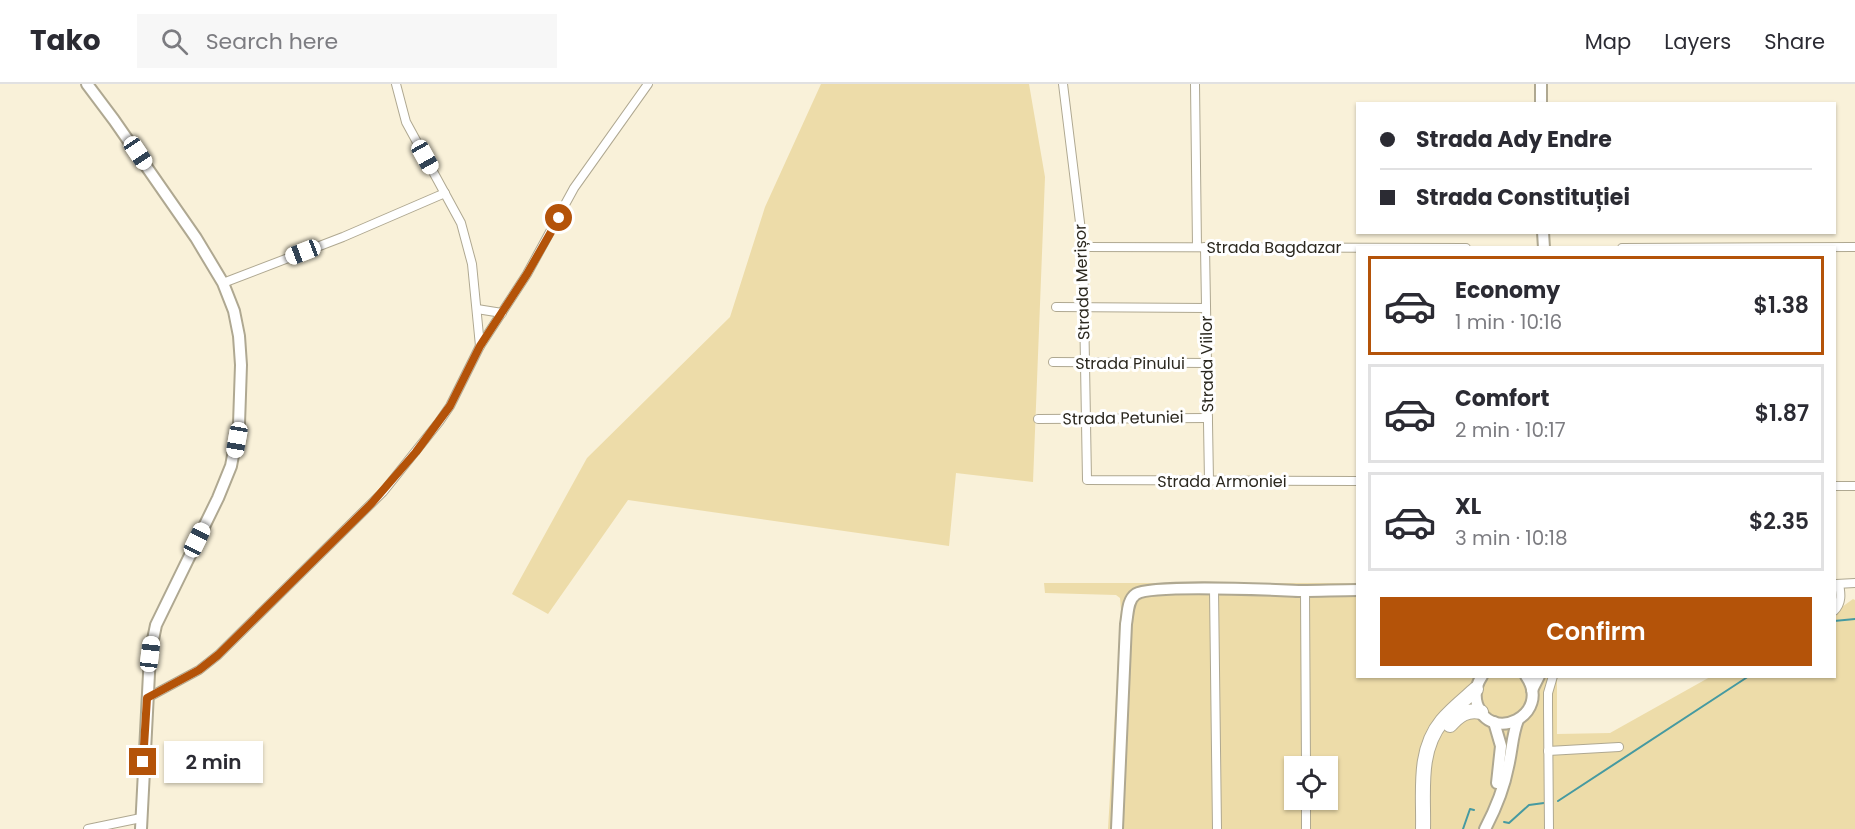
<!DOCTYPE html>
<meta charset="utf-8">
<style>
:root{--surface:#fff;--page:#f7f7f7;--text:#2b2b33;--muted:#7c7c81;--line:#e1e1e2;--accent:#b45309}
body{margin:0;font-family:Poppins,sans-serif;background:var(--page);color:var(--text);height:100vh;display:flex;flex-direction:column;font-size:22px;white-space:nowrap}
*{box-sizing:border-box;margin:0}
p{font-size:20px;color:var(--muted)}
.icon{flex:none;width:33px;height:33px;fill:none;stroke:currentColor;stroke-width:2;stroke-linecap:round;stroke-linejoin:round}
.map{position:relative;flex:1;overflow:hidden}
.sheet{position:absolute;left:1356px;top:162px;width:480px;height:432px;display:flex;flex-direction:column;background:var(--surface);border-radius:0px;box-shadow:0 2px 4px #0004}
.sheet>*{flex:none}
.top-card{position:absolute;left:1356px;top:18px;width:480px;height:132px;border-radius:0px;box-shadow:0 2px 4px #0004;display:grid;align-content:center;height:132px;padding:0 24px;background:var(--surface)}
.tools{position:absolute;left:1284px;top:672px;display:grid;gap:12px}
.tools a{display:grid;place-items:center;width:54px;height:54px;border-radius:0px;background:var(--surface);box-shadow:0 2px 4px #0004;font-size:30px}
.end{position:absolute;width:27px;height:27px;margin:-14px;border:8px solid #b45309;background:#fff;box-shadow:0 0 0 3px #fff}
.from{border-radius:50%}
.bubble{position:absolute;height:42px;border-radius:0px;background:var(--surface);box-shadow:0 2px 4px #0004;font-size:20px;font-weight:600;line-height:42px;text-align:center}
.car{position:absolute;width:18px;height:36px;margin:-18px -9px;border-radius:8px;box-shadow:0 0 4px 2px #0007;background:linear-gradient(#fff 24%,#345 0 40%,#fff 0 76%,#345 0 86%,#fff 0)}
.top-card b{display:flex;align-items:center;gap:21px;height:57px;font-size:22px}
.top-card b+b{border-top:2px solid var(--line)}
.top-card i{width:15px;height:15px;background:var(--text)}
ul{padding:10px 0 0;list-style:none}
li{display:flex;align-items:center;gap:18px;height:99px;margin:0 12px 9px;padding:0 12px;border:3px solid var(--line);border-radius:0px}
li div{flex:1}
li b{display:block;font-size:22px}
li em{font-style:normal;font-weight:600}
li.current{border-color:var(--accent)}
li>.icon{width:54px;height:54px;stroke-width:1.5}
.primary-button{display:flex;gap:12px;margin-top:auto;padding:12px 24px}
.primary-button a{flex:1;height:69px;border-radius:0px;background:var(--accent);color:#fff;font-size:24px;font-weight:600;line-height:69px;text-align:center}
header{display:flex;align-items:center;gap:36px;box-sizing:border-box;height:84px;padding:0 30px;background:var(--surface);border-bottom:2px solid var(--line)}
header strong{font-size:28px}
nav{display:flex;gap:33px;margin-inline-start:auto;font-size:21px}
.search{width:420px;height:54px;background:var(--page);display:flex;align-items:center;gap:15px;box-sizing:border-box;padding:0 21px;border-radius:0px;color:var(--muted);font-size:22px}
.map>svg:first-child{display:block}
.green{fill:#eddca9;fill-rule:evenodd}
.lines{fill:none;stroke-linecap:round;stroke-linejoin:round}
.stream{stroke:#469aa1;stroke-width:2}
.street-casing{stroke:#afa891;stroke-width:10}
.secondary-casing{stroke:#afa891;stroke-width:14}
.highway-casing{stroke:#afa891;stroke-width:16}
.street{stroke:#fff;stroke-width:8}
.secondary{stroke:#fff;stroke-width:10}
.highway{stroke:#fff;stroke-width:14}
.route{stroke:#b45309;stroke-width:8}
.labels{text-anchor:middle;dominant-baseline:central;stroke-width:6;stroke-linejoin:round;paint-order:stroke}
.street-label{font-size:16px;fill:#2b281f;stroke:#fff}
</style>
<header>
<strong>Tako</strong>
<div class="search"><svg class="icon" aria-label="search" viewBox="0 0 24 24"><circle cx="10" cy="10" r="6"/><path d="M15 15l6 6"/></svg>Search here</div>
<nav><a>Map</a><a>Layers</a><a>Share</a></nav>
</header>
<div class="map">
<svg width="1855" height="745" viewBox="0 0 1855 745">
<rect width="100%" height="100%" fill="#f9f1d9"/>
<g class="green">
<path d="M 821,0 L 1029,0 L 1045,93 L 1033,398 L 956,389 L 949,462 L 628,416 L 548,530 L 512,510 L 587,374 L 730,233 L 765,123 Z"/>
<path d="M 1044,499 L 1357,499 L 1358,592 L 1557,593 L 1557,650 L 1610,649 L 1710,593 L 1834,592 L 1835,528 L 1853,515 L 1855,516 L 1855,745 L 1108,745 L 1121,526 L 1120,514 L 1116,511 L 1045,509 ZM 1294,682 L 1328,682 L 1328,716 L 1294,716 Z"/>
</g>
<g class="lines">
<g class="stream">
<path d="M 1834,537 L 1855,535"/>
<path d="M 1558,717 L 1749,592"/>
<path d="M 1504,738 L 1509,739 L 1529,721 L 1544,719"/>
<path d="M 1463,745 L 1470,725 L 1474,726"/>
</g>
<g class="street-casing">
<g id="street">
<path d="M 396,0 L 406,38 L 461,139 L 472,180 L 480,262"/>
<path d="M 1063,0 L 1083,163 L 1087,396 L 1358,397"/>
<path d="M 1195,0 L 1197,163"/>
<path d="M 1083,163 L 1466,164"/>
<path d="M 1205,163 L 1209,397"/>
<path d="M 1622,164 L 1855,163"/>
<path d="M 223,199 L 343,153 L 445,109"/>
<path d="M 1056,223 L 1206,224"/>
<path d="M 477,225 L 502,229"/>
<path d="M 1053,278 L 1207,279"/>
<path d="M 1038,335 L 1208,334"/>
<path d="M 1834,402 L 1855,402"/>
<path d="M 1836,500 L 1855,499"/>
<path d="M 1214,505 L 1217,745"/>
<path d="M 1305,507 L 1306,682"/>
<path d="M 1834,527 C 1842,519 1841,510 1839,500"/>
<path d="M 147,614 L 199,586 L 218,571 L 383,408 L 439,338 L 450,322 L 480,262 L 527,190 L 574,104 L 648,0"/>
<path d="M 1548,667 L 1619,663"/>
<path d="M 1306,716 L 1306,745"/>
<path d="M 88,745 L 141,734"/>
<path d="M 1549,745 L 1548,625 L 1548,609 L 1553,592"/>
</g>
</g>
<g class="secondary-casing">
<g id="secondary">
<path d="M 87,0 L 114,36 L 196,154 L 223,199 L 234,227 L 239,252 L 241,281 L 239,340 L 231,382 L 218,414 L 156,541 L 150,570 L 141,745"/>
<path d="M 1541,0 L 1541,20"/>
<path d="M 1543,148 L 1544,164"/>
<path d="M 1482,592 C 1476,601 1474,610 1477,620 C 1490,661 1553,631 1526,592"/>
<path d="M 1532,606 L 1539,592"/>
<path d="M 1494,638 L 1501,662 L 1497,699"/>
<path d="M 1117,745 L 1126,540 C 1128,530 1127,516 1136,510 C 1152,500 1275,506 1302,507 C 1320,507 1339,506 1358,506"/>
<path d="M 1485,745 C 1495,726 1504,704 1508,683 C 1512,667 1512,651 1518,636"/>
</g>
</g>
<g class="highway-casing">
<g id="highway">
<path d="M 1450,641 C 1459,631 1467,625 1481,628"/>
<path d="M 1423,745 C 1424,709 1417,667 1442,637 C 1452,625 1465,615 1476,605"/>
</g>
</g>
<use href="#street" class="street"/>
<use href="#secondary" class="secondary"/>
<use href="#highway" class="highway"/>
</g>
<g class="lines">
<path class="route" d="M 143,678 L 147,614 L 199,586 L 218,571 L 371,420 L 416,368 L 450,322 L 480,262 L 527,190 L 559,134"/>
</g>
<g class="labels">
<g class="street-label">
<text x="1274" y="163">Strada Bagdazar</text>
<text transform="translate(1082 198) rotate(-92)">Strada Merișor</text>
<text x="1130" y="279">Strada Pinului</text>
<text transform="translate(1207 280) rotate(-91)">Strada Viilor</text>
<text transform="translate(1123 334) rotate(-1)">Strada Petuniei</text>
<text x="1222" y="397">Strada Armoniei</text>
</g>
</g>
</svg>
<div class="tools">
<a><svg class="icon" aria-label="locate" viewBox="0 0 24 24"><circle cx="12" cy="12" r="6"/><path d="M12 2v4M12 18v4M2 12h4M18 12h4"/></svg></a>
</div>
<i class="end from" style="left:559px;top:134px"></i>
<i class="end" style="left:143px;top:678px"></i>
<div class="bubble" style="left:164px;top:657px;width:99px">2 min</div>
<i class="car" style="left:138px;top:69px;rotate:146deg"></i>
<i class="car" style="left:425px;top:73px;rotate:151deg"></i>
<i class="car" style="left:303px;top:168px;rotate:249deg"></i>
<i class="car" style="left:237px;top:356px;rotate:190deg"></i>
<i class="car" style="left:197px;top:456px;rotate:26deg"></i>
<i class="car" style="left:150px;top:570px;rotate:7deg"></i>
<div class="top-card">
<b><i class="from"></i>Strada Ady Endre</b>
<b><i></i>Strada Constituției</b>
</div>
<section class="sheet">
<ul>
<li class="current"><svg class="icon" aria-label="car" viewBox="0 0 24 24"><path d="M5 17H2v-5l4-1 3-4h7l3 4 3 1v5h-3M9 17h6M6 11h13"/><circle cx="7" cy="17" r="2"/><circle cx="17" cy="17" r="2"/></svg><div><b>Economy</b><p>1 min · 10:16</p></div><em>$1.38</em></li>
<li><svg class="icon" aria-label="car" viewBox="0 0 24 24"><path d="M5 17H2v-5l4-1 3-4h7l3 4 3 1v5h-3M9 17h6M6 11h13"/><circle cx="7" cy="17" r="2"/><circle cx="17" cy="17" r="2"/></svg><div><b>Comfort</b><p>2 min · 10:17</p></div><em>$1.87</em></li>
<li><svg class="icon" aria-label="car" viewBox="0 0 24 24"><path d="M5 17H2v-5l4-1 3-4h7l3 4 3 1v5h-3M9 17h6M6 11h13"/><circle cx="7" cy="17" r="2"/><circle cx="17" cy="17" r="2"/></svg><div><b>XL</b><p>3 min · 10:18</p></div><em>$2.35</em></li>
</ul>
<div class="primary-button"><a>Confirm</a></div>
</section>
</div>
